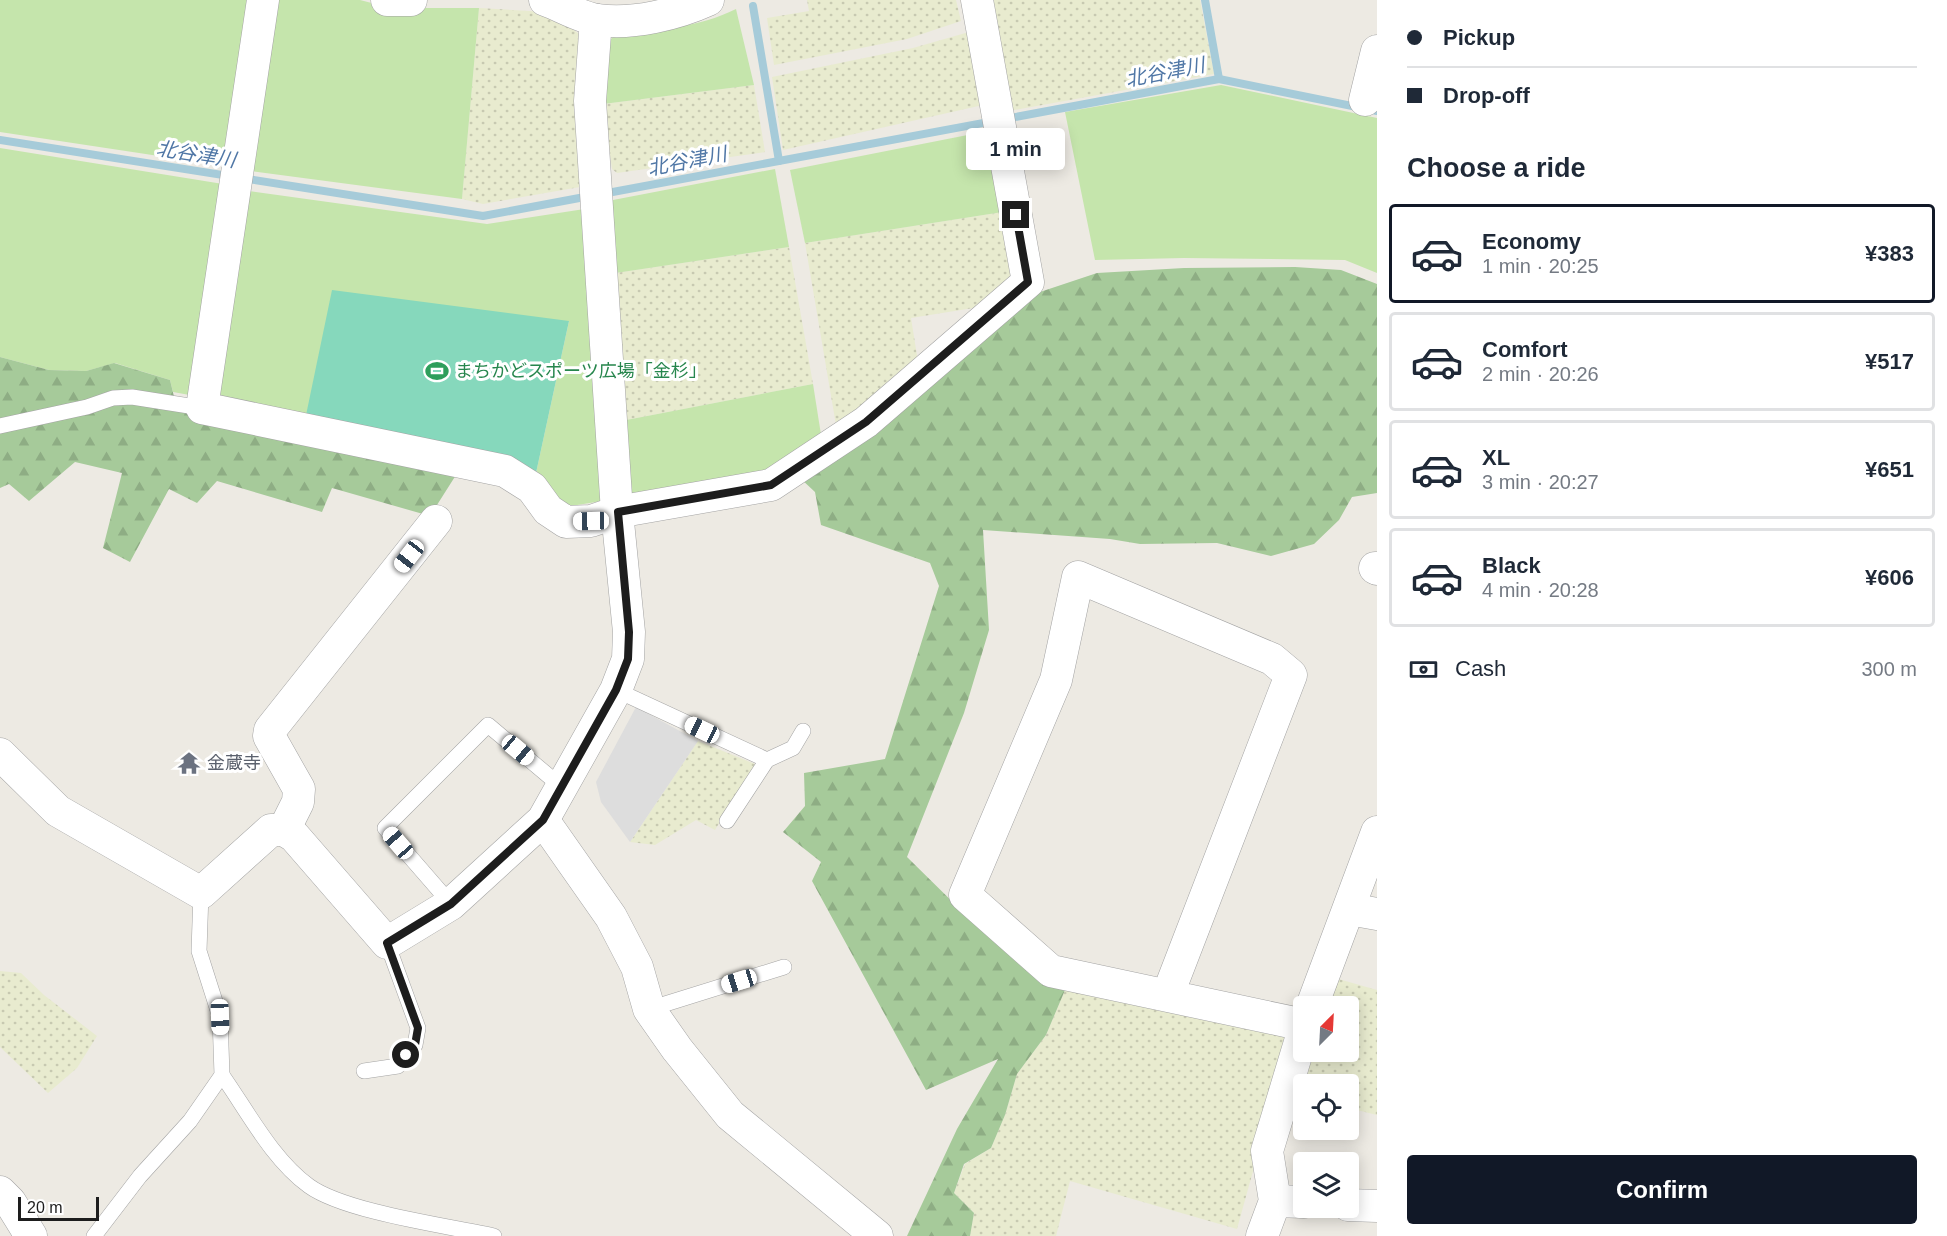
<!DOCTYPE html>
<meta charset="utf-8">
<style>
:root{--surface:#fff;--page:#f2f2f3;--text:#1f2937;--muted:#747a83;--line:#e0e1e3;--accent:#111827}
body{margin:0;font-family:Arial,"Noto Sans JP",sans-serif;background:var(--page);color:var(--text);height:100vh;display:flex;flex-direction:column;font-size:22px;white-space:nowrap}
*{box-sizing:border-box;margin:0}
p{font-size:20px;color:var(--muted)}
.icon{flex:none;width:33px;height:33px;fill:none;stroke:currentColor;stroke-width:2;stroke-linecap:round;stroke-linejoin:round}
.map{position:relative;flex:1;overflow:hidden}
.details{display:flex;flex-direction:column;background:var(--surface);width:570px}
.details>*{flex:none}
.hud{display:grid;align-content:center;height:132px;padding:0 30px;background:var(--surface)}
.needle{width:39px;rotate:24deg}
.fabs{position:absolute;left:1293px;top:996px;display:grid;gap:12px}
.fabs a{display:grid;place-items:center;width:66px;height:66px;border-radius:6px;background:var(--surface);box-shadow:0 3px 15px #0003;font-size:30px}
.scale{position:absolute;left:18px;bottom:15px;width:81px;box-sizing:border-box;padding-left:6px;border:3px solid #1d1d1d;border-top:0;font-size:16px;line-height:21px;white-space:nowrap;color:#1d1d1d;-webkit-text-stroke:4px #fff;paint-order:stroke}
.end{position:absolute;width:27px;height:27px;margin:-14px;border:8px solid #1d1d1d;background:#fff;box-shadow:0 0 0 3px #fff}
.from{border-radius:50%}
.bubble{position:absolute;height:42px;border-radius:6px;background:var(--surface);box-shadow:0 3px 15px #0003;font-size:20px;font-weight:600;line-height:42px;text-align:center}
.car{position:absolute;width:18px;height:36px;margin:-18px -9px;border-radius:8px;box-shadow:0 0 4px 2px #0007;background:linear-gradient(#fff 24%,#345 0 40%,#fff 0 76%,#345 0 86%,#fff 0)}
.hud b{display:flex;align-items:center;gap:21px;height:57px;font-size:22px}
.hud b+b{border-top:2px solid var(--line)}
.hud i{width:15px;height:15px;background:var(--text)}
ul{padding:0;list-style:none}
li{display:flex;align-items:center;gap:18px;height:99px;margin:0 12px 9px;padding:0 18px;border:3px solid var(--line);border-radius:6px}
li div{flex:1}
li b{display:block;font-size:22px}
li em{font-style:normal;font-weight:600}
li.on{border-color:var(--accent)}
li>.icon{width:54px;height:54px;stroke-width:1.5}
h2{padding:0 30px;font-size:27px;line-height:72px}
.pay{display:flex;align-items:center;gap:15px;height:66px;padding:0 30px;font-size:22px}
.pay p{margin-inline-start:auto}
.primary-button{display:flex;gap:12px;margin-top:auto;padding:12px 30px}
.primary-button a{flex:1;height:69px;border-radius:6px;background:var(--accent);color:#fff;font-size:24px;font-weight:600;line-height:69px;text-align:center}
main{display:flex;flex:1;min-height:0}
.map>svg:first-child{display:block}
.farmland{fill:url(#farmland-dots)}
.grass{fill:#c5e5ac}
.forest{fill:url(#forest-firs)}
.pitch{fill:#86d8bc}
.parking{fill:#ddd}
.lines{fill:none;stroke-linecap:round;stroke-linejoin:round}
.stream{stroke:#a6cbd9;stroke-width:8}
.lane-casing{stroke:#a4a4a4;stroke-width:16}
.street-casing{stroke:#a4a4a4;stroke-width:33}
.lane{stroke:#fff;stroke-width:15}
.street{stroke:#fff;stroke-width:32}
.route{stroke:#1d1d1d;stroke-width:8}
.labels{text-anchor:middle;dominant-baseline:central;stroke-width:6;stroke-linejoin:round;paint-order:stroke}
.leisure-label{font-size:18px;fill:#27864d;stroke:#fff;text-anchor:start}
.worship-label{font-size:18px;fill:#5b616d;stroke:#fff;text-anchor:start}
.water-label{font-size:20px;font-style:italic;fill:#5077a6;stroke:#fff}
</style>
<main>
<div class="map">
<svg width="1377" height="1236" viewBox="0 0 1377 1236">
<defs>
<pattern id="farmland-dots" width="8" height="8" patternUnits="userSpaceOnUse" patternTransform="scale(1.5)"><rect width="8" height="8" fill="#e8ebcf"/><path d="M2 2h.1M6 6h.1" fill="none" stroke="#c7c9b1" stroke-width="1.8" stroke-linecap="round"/></pattern>
<pattern id="forest-firs" width="22" height="20" patternUnits="userSpaceOnUse" patternTransform="scale(1.5)"><rect width="22" height="20" fill="#a6ca9a"/><path d="M5 1l3.5 6h-7zM16 11l3.5 6h-7z" fill="#8ead84"/></pattern>
</defs>
<rect width="100%" height="100%" fill="#edeae3"/>
<g class="farmland">
<path d="M 807,0 L 956,0 L 961,21 L 907,39 L 774,65 L 767,18 L 809,11 Z"/>
<path d="M 984,0 L 1200,0 L 1214,74 L 1003,112 Z"/>
<path d="M 479,8 L 546,12 L 566,23 L 581,36 L 580,187 L 483,204 L 462,199 Z"/>
<path d="M 969,32 L 983,105 L 783,150 L 772,77 L 913,48 Z"/>
<path d="M 754,85 L 765,152 L 617,173 L 612,169 L 603,104 Z"/>
<path d="M 1009,211 L 1012,282 L 992,305 L 911,318 L 919,368 L 837,431 L 805,243 Z"/>
<path d="M 789,247 L 813,384 L 616,422 L 609,274 Z"/>
<path d="M 698,741 L 755,764 L 715,830 L 696,820 L 655,845 L 630,842 Z"/>
<path d="M 0,971 L 21,973 L 44,995 L 97,1036 L 77,1068 L 48,1093 L 0,1047 Z"/>
<path d="M 1328,976 L 1377,990 L 1377,1115 L 1349,1108 L 1348,1084 L 1304,1084 L 1303,1097 L 1293,1094 L 1306,1052 L 1348,1052 L 1348,1006 L 1319,1006 Z"/>
<path d="M 1068,983 L 1290,1037 L 1237,1229 L 1070,1181 L 1056,1236 L 970,1236 L 974,1213 L 954,1193 L 965,1164 L 991,1148 L 1005,1115 L 1017,1074 L 1046,1035 Z"/>
</g>
<g class="grass">
<path d="M 0,0 L 251,0 L 225,166 L 0,132 Z"/>
<path d="M 275,0 L 360,0 L 391,8 L 479,8 L 462,199 L 251,171 Z"/>
<path d="M 736,9 L 754,85 L 603,104 L 605,47 L 616,33 C 659,29 698,28 736,9 Z"/>
<path d="M 1221,85 L 1377,118 L 1377,273 L 1345,260 L 1184,258 L 1095,260 L 1065,112 Z"/>
<path d="M 993,130 L 1009,211 L 805,243 L 790,170 Z"/>
<path d="M 0,148 L 223,184 L 195,396 L 173,392 L 170,380 L 115,363 L 86,371 L 49,370 L 0,357 Z"/>
<path d="M 775,169 L 789,247 L 609,274 L 607,213 L 613,200 Z"/>
<path d="M 242,190 L 487,224 L 591,208 L 608,500 L 565,507 L 536,473 L 569,321 L 305,420 L 211,398 Z"/>
<path d="M 813,384 L 822,441 L 770,476 L 625,494 L 616,422 Z"/>
</g>
<g class="forest">
<path d="M 1295,267 L 1341,270 L 1377,284 L 1377,493 L 1352,497 L 1339,520 L 1314,544 L 1271,556 L 1217,543 L 1140,544 L 1110,539 L 983,530 L 989,630 L 964,713 L 907,857 L 973,922 L 1046,986 L 1068,983 L 1046,1035 L 1017,1074 L 1005,1115 L 991,1148 L 964,1164 L 954,1193 L 974,1213 L 970,1236 L 907,1236 L 957,1129 L 998,1059 L 926,1090 L 812,881 L 821,862 L 783,832 L 805,806 L 804,773 L 885,759 L 939,586 L 930,563 L 821,525 L 815,492 L 800,478 L 1031,295 L 1097,273 L 1184,268 Z"/>
<path d="M 0,357 L 49,370 L 86,371 L 114,363 L 170,380 L 177,409 L 463,464 L 430,516 L 332,488 L 322,512 L 217,481 L 197,503 L 169,489 L 130,562 L 103,548 L 122,473 L 75,462 L 29,501 L 9,484 L 0,488 Z"/>
</g>
<path class="pitch" d="M 332,290 L 569,321 L 536,473 L 305,420 Z"/>
<path class="parking" d="M 636,707 L 698,741 L 630,842 L 601,802 L 596,782 Z"/>
<g class="lines">
<g class="stream">
<path d="M 1205,0 L 1219,79"/>
<path d="M 753,6 L 779,161"/>
<path d="M 0,140 L 483,216 L 590,196"/>
<path d="M 602,194 L 1219,79 L 1377,111"/>
</g>
<g class="lane-casing">
<g id="lane">
<path d="M 0,426 L 87,407 L 113,398 L 132,397 L 202,408"/>
<path d="M 616,690 L 767,760"/>
<path d="M 727,821 L 767,760 L 793,748 L 803,731"/>
<path d="M 451,904 L 385,828 L 488,725 L 563,788"/>
<path d="M 649,1009 L 784,967"/>
<path d="M 364,1071 L 398,1066 L 415,1045 L 418,1028 L 387,943"/>
<path d="M 222,1075 C 248,1112 272,1159 309,1186 C 345,1212 448,1226 494,1236"/>
<path d="M 94,1236 L 140,1176 L 190,1121 L 222,1075 L 220,1017 L 199,951 L 201,893"/>
</g>
</g>
<g class="street-casing">
<g id="street">
<path d="M 263,0 L 202,408 L 505,471 L 532,488 L 548,510 L 566,522 L 591,521 L 617,512 L 771,485 L 866,422 L 1028,282 L 977,0"/>
<path d="M 387,0 L 411,0"/>
<path d="M 545,0 C 562,6 581,18 598,20 C 633,25 677,14 708,0"/>
<path d="M 1365,100 L 1377,51"/>
<path d="M 1375,568 L 1377,569"/>
<path d="M 0,754 L 58,811 L 201,893 L 271,830 L 284,830 L 294,836 L 387,943 L 451,904 L 543,820 L 616,690 L 628,659 L 629,632 L 617,512 L 590,101 L 596,20"/>
<path d="M 543,820 L 611,917 L 637,967 L 649,1009 L 677,1049 L 730,1115 L 877,1236"/>
<path d="M 284,830 L 298,802 L 299,789 L 269,736 L 270,730 L 436,521"/>
<path d="M 1349,909 L 1377,914"/>
<path d="M 1168,994 L 1291,675 L 1272,659 L 1078,577 L 1056,680 L 965,895 L 1051,971 L 1304,1025"/>
<path d="M 1312,1006 L 1377,832"/>
<path d="M 0,1192 L 10,1202 L 31,1236"/>
<path d="M 1275,1201 L 1304,1202"/>
<path d="M 1348,1205 L 1377,1206"/>
<path d="M 1262,1236 L 1275,1201 L 1267,1151 L 1304,1029"/>
</g>
</g>
<use href="#lane" class="lane"/>
<use href="#street" class="street"/>
</g>
<g class="lines">
<path class="route" d="M 406,1055 L 415,1045 L 418,1028 L 387,943 L 451,904 L 543,820 L 616,690 L 628,659 L 629,632 L 618,512 L 771,485 L 866,422 L 1028,282 L 1016,215"/>
</g>
<defs>
<g id="stadium-bare" transform="scale(1.8)"><path d="M0-5a6.5 5 0 1 0 0 10a6.5 5 0 1 0 0-10ZM-3.5-1.8h7v3.6h-7Z" fill="#2e9e5b" stroke="#fff" stroke-width="2.5" paint-order="stroke"/></g>
<g id="temple-bare" transform="scale(1.8)"><path d="M0-6L5-2H3V0L6.5 2.5H4V6H1.5V3h-3V6H-4V2.5H-6.5L-3 0V-2H-5Z" fill="#6b7280" stroke="#fff" stroke-width="2.5" paint-order="stroke"/></g>
</defs>
<g fill-rule="evenodd">
<use href="#stadium-bare" x="437" y="371"/>
<use href="#temple-bare" x="189" y="763"/>
</g>
<g class="labels">
<g class="leisure-label">
<text x="455" y="371">まちかどスポーツ広場「金杉」</text>
</g>
<g class="worship-label">
<text x="207" y="763">金蔵寺</text>
</g>
<g class="water-label">
<text transform="translate(1165 72) rotate(-11)">北谷津川</text>
<text transform="translate(196 154) rotate(9)">北谷津川</text>
<text transform="translate(687 161) rotate(-11)">北谷津川</text>
</g>
</g>
</svg>
<div class="fabs">
<a><svg class="needle" viewBox="-14 -14 28 28"><path d="M0-13l5 13h-10z" fill="#e53935"/><path d="M0 13l5-13h-10z" fill="#747a83"/></svg></a>
<a><svg class="icon" aria-label="locate" viewBox="0 0 24 24"><circle cx="12" cy="12" r="6"/><path d="M12 2v4M12 18v4M2 12h4M18 12h4"/></svg></a>
<a><svg class="icon" aria-label="layers" viewBox="0 0 24 24"><path d="M12 4l9 5-9 5-9-5zM3 14l9 5 9-5"/></svg></a>
</div>
<div class="scale">20 m</div>
<i class="end from" style="left:406px;top:1055px"></i>
<i class="end" style="left:1016px;top:215px"></i>
<div class="bubble" style="left:966px;top:128px;width:99px">1 min</div>
<i class="car" style="left:591px;top:521px;rotate:269deg"></i>
<i class="car" style="left:409px;top:556px;rotate:218deg"></i>
<i class="car" style="left:702px;top:730px;rotate:295deg"></i>
<i class="car" style="left:518px;top:750px;rotate:130deg"></i>
<i class="car" style="left:398px;top:843px;rotate:319deg"></i>
<i class="car" style="left:739px;top:981px;rotate:253deg"></i>
<i class="car" style="left:220px;top:1017px;rotate:178deg"></i>
</div>
<section class="details">
<div class="hud">
<b><i class="from"></i>Pickup</b>
<b><i></i>Drop-off</b>
</div>
<h2>Choose a ride</h2>
<ul>
<li class="on"><svg class="icon" aria-label="car" viewBox="0 0 24 24"><path d="M5 17H2v-5l4-1 3-4h7l3 4 3 1v5h-3M9 17h6M6 11h13"/><circle cx="7" cy="17" r="2"/><circle cx="17" cy="17" r="2"/></svg><div><b>Economy</b><p>1 min · 20:25</p></div><em>¥383</em></li>
<li><svg class="icon" aria-label="car" viewBox="0 0 24 24"><path d="M5 17H2v-5l4-1 3-4h7l3 4 3 1v5h-3M9 17h6M6 11h13"/><circle cx="7" cy="17" r="2"/><circle cx="17" cy="17" r="2"/></svg><div><b>Comfort</b><p>2 min · 20:26</p></div><em>¥517</em></li>
<li><svg class="icon" aria-label="car" viewBox="0 0 24 24"><path d="M5 17H2v-5l4-1 3-4h7l3 4 3 1v5h-3M9 17h6M6 11h13"/><circle cx="7" cy="17" r="2"/><circle cx="17" cy="17" r="2"/></svg><div><b>XL</b><p>3 min · 20:27</p></div><em>¥651</em></li>
<li><svg class="icon" aria-label="car" viewBox="0 0 24 24"><path d="M5 17H2v-5l4-1 3-4h7l3 4 3 1v5h-3M9 17h6M6 11h13"/><circle cx="7" cy="17" r="2"/><circle cx="17" cy="17" r="2"/></svg><div><b>Black</b><p>4 min · 20:28</p></div><em>¥606</em></li>
</ul>
<div class="pay"><svg class="icon" aria-label="cash" viewBox="0 0 24 24"><path d="M3 7h18v10H3z"/><circle cx="12" cy="12" r="2"/></svg>Cash<p>300 m</p></div>
<div class="primary-button"><a>Confirm</a></div>
</section>
</main>
